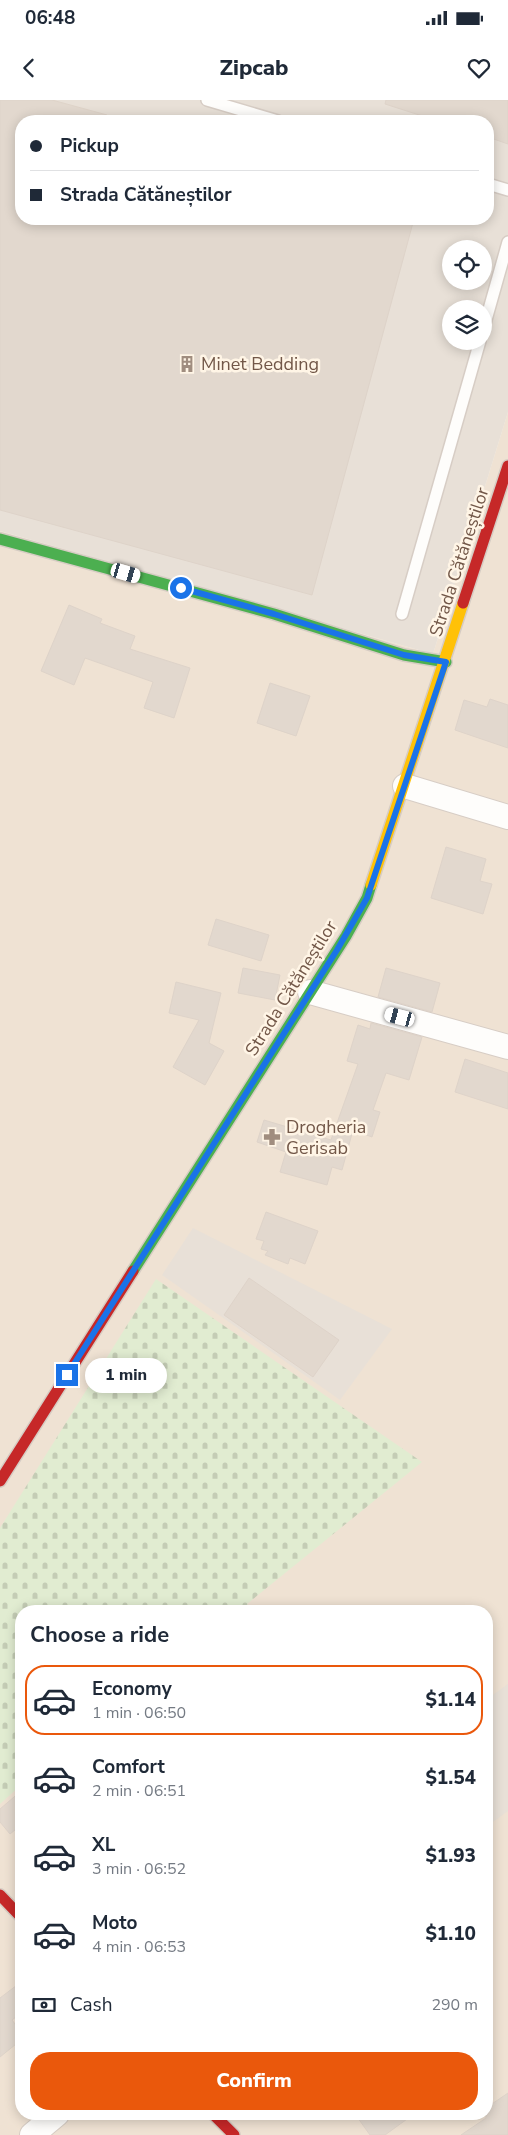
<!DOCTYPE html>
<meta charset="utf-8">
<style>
:root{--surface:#fff;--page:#f2f2f3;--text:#1f2937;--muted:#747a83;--line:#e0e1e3;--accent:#ea580c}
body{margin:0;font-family:"Nunito Sans",sans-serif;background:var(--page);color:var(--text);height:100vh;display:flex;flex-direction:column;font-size:19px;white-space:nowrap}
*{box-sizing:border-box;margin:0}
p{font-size:16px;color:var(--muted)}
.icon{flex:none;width:28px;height:28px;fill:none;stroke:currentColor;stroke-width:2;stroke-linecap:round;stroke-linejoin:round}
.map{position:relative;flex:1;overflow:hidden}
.details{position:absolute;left:15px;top:1505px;width:478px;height:515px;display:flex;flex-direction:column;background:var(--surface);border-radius:20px;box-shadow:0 2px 12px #0003}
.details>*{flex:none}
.banner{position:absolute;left:15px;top:15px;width:479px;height:110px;border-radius:20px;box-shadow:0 2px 12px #0003;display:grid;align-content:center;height:110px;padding:0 15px;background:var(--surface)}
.tools{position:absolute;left:442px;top:140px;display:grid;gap:10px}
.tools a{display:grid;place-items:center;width:50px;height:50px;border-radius:50%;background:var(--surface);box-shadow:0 2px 12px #0003;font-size:25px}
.end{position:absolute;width:22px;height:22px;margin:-11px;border:6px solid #1a73e8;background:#fff;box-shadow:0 0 0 2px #fff}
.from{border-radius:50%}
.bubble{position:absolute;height:35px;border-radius:18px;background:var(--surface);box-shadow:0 2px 12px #0003;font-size:16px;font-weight:800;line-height:35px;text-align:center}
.car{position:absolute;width:15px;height:30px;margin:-15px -8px;border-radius:6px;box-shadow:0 0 4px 1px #0007;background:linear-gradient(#fff 24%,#345 0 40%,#fff 0 76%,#345 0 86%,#fff 0)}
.banner b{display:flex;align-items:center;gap:18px;height:48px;font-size:19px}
.banner b+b{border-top:1px solid var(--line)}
.banner i{width:12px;height:12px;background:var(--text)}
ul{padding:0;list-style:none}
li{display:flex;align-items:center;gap:15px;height:70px;margin:0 10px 8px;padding:0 5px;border:2px solid transparent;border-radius:20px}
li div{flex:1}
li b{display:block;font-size:19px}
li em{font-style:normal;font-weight:800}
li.selected{border-color:var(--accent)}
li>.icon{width:45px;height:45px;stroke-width:1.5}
h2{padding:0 15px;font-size:22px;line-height:60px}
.pay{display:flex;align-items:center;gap:12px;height:55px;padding:0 15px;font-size:19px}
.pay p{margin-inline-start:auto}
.button{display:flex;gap:10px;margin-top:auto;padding:10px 15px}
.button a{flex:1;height:58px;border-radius:20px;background:var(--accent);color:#fff;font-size:20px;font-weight:800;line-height:58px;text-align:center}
.status{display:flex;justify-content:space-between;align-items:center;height:35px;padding:0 25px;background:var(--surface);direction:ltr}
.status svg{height:14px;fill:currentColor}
header{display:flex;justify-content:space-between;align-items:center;height:65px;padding:0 15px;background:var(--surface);font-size:22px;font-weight:800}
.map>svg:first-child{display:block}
.residential{fill:#efe2d3;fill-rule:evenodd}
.industrial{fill:#e8e0d7;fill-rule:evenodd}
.cemetery{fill:url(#cemetery-stones)}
.building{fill:#e2d8ce;stroke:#ded3c9}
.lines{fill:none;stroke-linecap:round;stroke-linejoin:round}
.lane-casing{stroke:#d7cdc5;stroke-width:14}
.street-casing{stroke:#d7cdc5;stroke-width:26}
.fast-casing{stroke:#d6ccc3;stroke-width:14}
.slow-casing{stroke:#d6ccc3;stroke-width:14}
.jam-casing{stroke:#d6ccc3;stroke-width:14}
.lane{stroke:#fefdfb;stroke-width:11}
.street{stroke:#fefdfb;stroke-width:24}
.fast{stroke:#4caf50;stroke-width:11}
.slow{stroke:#ffc107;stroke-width:11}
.jam{stroke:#c62828;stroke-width:11}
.route{stroke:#1a73e8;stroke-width:6}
.labels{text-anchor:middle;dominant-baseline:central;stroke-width:5;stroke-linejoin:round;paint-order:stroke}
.poi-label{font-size:18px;fill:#725748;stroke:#fff5e6;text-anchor:start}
.street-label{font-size:18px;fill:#725748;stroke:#fff5e6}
</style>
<div class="status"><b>06:48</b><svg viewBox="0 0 49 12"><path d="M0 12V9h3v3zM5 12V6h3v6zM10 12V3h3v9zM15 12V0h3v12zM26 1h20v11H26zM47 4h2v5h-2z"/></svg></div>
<header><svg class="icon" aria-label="back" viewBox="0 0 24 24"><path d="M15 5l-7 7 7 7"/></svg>Zipcab<svg class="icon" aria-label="heart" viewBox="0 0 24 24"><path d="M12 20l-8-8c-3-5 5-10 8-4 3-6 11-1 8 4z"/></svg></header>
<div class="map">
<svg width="508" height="2035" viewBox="0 0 508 2035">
<defs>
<pattern id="cemetery-stones" width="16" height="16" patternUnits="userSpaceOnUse" patternTransform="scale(1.25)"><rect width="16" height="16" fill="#e1ecd1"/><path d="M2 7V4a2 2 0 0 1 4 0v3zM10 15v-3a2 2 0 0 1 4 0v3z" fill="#c4ccb5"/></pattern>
</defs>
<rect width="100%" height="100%" fill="#f6f0e6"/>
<path class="residential" d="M 508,312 L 508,2035 L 0,2035 L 0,431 L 433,554 ZM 21,1511 L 486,1511 L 486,2014 L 21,2014 Z"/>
<g class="industrial">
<path d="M 0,0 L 508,0 L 508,312 L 433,554 L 0,431 ZM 21,21 L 488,21 L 488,119 L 21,119 ZM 451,149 L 484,149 L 484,181 L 451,181 ZM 451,209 L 484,209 L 484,241 L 451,241 Z"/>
<path d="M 193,1128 L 392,1229 L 340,1300 L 162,1175 Z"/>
<path d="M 508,1584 L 508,1711 L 486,1727 L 486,1600 Z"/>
</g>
<path class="cemetery" d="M 156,1179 L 422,1362 L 247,1504 L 253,1511 L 21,1511 L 21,1685 L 0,1704 L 0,1428 Z"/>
<g class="building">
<path d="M 0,0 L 52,0 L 107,15 L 106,21 L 21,21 L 21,119 L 414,119 L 312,495 L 0,410 Z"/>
<path d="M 386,0 L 508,0 L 508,44 L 488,37 L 488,21 L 438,21 L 385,4 Z"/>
<path d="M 69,505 L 102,519 L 100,523 L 135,536 L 130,549 L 190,568 L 174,618 L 144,608 L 153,582 L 85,558 L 74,585 L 41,571 Z"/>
<path d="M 270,583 L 310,596 L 296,636 L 257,623 Z"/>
<path d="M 490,599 L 508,605 L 508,648 L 455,630 L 464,600 L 487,607 Z"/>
<path d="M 446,747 L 486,759 L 480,781 L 492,784 L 483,814 L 431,798 Z"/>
<path d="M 216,819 L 269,835 L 261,861 L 208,845 Z"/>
<path d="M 243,868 L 280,875 L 275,900 L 238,893 Z"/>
<path d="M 386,868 L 440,883 L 432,912 L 378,897 Z"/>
<path d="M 176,882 L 221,893 L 209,943 L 224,951 L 205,985 L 173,967 L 199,920 L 169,913 Z"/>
<path d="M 371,923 L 422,937 L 409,980 L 386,973 L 373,1010 L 380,1012 L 372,1037 L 353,1030 L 342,1070 L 332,1067 L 327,1085 L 280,1072 L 286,1052 L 257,1042 L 264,1020 L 331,1040 L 358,964 L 347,961 L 358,925 L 370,929 Z"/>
<path d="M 465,959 L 508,973 L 508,1009 L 455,992 Z"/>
<path d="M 266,1112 L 318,1131 L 305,1164 L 290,1158 L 288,1164 L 265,1155 L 268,1151 L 261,1149 L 264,1141 L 256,1139 Z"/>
<path d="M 249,1178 L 339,1240 L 313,1277 L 224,1215 Z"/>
<path d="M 21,1691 L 21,1725 L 10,1734 L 0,1722 L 0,1709 Z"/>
<path d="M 21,1882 L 21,1913 L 12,1920 L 21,1932 L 21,1940 L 0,1957 L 0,1898 Z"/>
<path d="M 508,1993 L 508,2035 L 461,2035 L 486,2018 L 486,2008 Z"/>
<path d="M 355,2014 L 414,2014 L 385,2035 L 370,2035 Z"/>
</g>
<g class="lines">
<g class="lane-casing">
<g id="lane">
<path d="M 207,0 L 278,21"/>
<path d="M 488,84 L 508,90"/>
<path d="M 484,227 L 508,142"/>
<path d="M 402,514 L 480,241"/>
</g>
</g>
<g class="street-casing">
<g id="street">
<path d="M 405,686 L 508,717"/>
<path d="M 310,892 L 508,947"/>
<path d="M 32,2035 L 57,2014"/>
</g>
</g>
<g class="fast-casing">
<g id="fast">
<path d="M 0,439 L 274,514 L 404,555 L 446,562"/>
<path d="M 133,1171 L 346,836 L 367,798 L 371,785"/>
</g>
</g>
<g class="slow-casing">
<path id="slow" d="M 371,785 L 463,503"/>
</g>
<g class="jam-casing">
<g id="jam">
<path d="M 463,503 L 508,366"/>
<path d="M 0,1381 L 133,1171"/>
<path d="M 0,1795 L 21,1817"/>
<path d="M 213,2014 L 234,2035"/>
</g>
</g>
<use href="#lane" class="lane"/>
<use href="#street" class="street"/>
<use href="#fast" class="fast"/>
<use href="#slow" class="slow"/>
<use href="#jam" class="jam"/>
</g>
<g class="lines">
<path class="route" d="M 67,1275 L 337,850 L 367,798 L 446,562 L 404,555 L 274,514 L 181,488"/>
</g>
<defs>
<g id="building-bare" transform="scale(1.35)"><path d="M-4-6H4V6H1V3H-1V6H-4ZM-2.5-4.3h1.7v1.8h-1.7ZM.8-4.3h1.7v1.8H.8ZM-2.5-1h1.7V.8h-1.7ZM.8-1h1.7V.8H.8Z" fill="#a08d7f" stroke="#fff5e6" stroke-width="2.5" paint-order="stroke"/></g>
<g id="pharmacy-bare" transform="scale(1.35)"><path d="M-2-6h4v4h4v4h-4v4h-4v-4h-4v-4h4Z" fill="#a08d7f" stroke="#fff5e6" stroke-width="2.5" paint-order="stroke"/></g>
</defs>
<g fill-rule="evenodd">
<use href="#building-bare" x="187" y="264"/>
<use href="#pharmacy-bare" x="272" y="1037"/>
</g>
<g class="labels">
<g class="poi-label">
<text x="201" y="264">Minet Bedding</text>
<text x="286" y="1027">Drogheria<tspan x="286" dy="21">Gerisab</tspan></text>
</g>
<g class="street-label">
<text transform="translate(459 462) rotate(-72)">Strada Cătăneștilor</text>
<text transform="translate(291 888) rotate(-58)">Strada Cătăneștilor</text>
</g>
</g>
</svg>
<div class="tools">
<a><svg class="icon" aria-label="locate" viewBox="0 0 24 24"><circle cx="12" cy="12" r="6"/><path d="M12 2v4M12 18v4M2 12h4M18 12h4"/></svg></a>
<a><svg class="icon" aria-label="layers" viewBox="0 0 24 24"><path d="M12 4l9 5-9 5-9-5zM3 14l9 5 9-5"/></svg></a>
</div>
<i class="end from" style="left:181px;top:488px"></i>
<i class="end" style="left:67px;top:1275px"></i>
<div class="bubble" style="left:85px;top:1258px;width:82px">1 min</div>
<i class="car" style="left:126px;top:473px;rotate:106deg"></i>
<i class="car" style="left:400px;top:917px;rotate:285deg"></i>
<div class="banner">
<b><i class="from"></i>Pickup</b>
<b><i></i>Strada Cătăneștilor</b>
</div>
<section class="details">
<h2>Choose a ride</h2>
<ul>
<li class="selected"><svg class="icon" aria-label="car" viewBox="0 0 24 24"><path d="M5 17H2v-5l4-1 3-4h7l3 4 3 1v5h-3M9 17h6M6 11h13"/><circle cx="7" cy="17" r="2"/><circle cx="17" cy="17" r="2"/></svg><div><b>Economy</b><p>1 min · 06:50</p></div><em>$1.14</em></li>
<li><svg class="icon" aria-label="car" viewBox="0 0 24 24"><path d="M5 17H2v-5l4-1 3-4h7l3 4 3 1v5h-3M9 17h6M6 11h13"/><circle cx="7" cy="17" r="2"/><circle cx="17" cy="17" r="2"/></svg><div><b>Comfort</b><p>2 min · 06:51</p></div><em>$1.54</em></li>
<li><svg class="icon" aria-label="car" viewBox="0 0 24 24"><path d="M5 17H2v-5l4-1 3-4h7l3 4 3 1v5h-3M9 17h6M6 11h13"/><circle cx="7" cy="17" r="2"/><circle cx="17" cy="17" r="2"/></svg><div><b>XL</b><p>3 min · 06:52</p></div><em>$1.93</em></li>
<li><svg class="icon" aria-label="car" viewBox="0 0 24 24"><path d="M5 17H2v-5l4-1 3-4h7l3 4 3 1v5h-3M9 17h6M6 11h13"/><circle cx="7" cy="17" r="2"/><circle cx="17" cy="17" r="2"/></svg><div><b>Moto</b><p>4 min · 06:53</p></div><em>$1.10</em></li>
</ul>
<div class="pay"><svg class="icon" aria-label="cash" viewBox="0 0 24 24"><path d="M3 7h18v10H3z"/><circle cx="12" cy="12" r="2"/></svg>Cash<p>290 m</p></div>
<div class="button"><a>Confirm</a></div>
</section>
</div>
